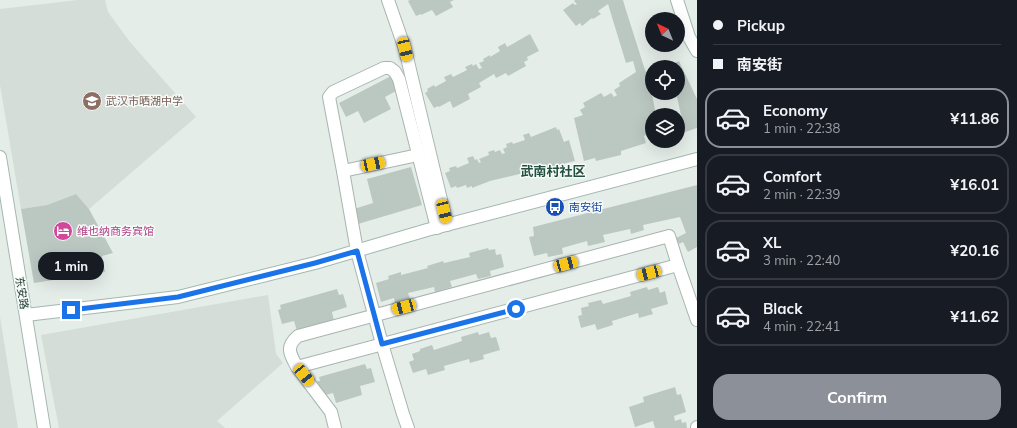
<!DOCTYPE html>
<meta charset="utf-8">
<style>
:root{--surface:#171b24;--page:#242831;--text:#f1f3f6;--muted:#9ea1a6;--line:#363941;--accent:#8c9099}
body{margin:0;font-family:Mulish,"Noto Sans SC",sans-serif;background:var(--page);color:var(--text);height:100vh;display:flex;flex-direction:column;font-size:15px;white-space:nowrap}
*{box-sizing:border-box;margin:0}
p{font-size:13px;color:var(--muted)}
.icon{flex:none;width:22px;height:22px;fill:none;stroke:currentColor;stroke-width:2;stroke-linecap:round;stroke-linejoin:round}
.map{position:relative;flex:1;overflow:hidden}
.sheet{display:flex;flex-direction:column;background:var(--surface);width:320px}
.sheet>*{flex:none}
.guide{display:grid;align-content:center;height:88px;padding:0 16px;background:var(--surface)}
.needle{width:26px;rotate:317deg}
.buttons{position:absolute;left:645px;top:12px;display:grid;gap:8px}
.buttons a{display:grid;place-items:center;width:40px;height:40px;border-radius:50%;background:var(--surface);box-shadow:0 4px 16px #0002;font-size:20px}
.end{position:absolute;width:18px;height:18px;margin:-9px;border:5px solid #1a73e8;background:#fff;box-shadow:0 0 0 2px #fff}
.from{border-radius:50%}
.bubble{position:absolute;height:28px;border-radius:14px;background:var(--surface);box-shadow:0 4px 16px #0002;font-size:13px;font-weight:700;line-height:28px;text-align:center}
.car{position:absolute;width:12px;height:24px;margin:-12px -6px;border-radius:5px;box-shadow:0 0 3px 1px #0007;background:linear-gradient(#f5c518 24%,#345 0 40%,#f5c518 0 76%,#345 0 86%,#f5c518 0)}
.guide b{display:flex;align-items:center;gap:14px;height:38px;font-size:15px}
.guide b+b{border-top:1px solid var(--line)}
.guide i{width:10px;height:10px;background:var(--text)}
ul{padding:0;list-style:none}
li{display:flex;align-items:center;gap:12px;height:60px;margin:0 8px 6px;padding:0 8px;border:2px solid var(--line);border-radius:16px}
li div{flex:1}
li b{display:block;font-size:15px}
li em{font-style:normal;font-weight:700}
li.current{border-color:var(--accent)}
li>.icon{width:36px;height:36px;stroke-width:1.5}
.cta{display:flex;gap:8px;margin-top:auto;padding:8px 16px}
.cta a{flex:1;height:46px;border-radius:16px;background:var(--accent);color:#fff;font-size:16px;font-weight:700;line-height:46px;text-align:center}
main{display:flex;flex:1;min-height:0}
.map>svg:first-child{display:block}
.built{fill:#d4ddd8}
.building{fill:#bbc8c2}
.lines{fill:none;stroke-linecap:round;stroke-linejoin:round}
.street-casing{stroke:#a8b5af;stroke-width:14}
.secondary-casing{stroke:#a4b8b0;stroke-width:14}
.street{stroke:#fff;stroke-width:12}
.secondary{stroke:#fff;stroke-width:12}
.route{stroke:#1a73e8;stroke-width:5}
.labels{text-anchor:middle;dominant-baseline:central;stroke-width:3;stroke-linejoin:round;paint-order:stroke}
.education-label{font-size:11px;fill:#785e54;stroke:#f6faf8;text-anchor:start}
.transit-label{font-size:11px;fill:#164399;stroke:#f6faf8;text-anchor:start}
.hotel-label{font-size:11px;fill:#b23c85;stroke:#f6faf8;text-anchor:start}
.street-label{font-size:11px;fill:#263e35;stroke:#f6faf8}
.quarter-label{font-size:13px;font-weight:bold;fill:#234f40;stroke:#f6faf8}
</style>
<main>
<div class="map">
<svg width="697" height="428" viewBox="0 0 697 428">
<rect width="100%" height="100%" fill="#e5ede9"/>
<g class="built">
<path d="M 78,0 L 105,0 L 108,12 L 130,42 L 196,117 L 89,209 L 76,194 L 47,205 L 21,209 L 0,85 L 0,9 Z"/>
<path d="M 268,295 L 276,354 L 283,363 L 217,421 L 225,428 L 59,428 L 41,335 Z"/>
<path d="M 0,317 L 18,428 L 0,428 Z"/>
</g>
<g class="building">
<path d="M 410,0 L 454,0 L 450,2 L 453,7 L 436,16 L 432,10 L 421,15 L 421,14 L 416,16 L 408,1 Z"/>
<path d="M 575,0 L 623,0 L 625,7 L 645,70 L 648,75 L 651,73 L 652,74 L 652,89 L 651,89 L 656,115 L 652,115 L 652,132 L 644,136 L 646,143 L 621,151 L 621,155 L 596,161 L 595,158 L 584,161 L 574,118 L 583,115 L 580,110 L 585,107 L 583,103 L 601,93 L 604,97 L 611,93 L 614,97 L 617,95 L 614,90 L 620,86 L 619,83 L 636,72 L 633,61 L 626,63 L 608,4 L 598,11 L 601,14 L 593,19 L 592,18 L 582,26 L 580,23 L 576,26 L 563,10 L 573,3 L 575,5 L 577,4 L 574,1 Z"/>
<path d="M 530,34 L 539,51 L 527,57 L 528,60 L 524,62 L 526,66 L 508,76 L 506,73 L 496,78 L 494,74 L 479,83 L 481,87 L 468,94 L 470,99 L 453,108 L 450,101 L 439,107 L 438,106 L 434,108 L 425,93 L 428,91 L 427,89 L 434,85 L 435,87 L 446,81 L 444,77 L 451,74 L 453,77 L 467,70 L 465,67 L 472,64 L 473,66 L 476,64 L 479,69 L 482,68 L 479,63 L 484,61 L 483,59 L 490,55 L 490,57 L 500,51 L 498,47 L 505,43 L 507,47 Z"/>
<path d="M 679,61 L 697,99 L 697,128 L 685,132 L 676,93 L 678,93 L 678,67 L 669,67 L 669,65 Z"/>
<path d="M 391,76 L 398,90 L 385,97 L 391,109 L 364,123 L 358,111 L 346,117 L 339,103 Z"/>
<path d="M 556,127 L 557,130 L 559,129 L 564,142 L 569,140 L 575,161 L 490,181 L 472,188 L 472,186 L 467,188 L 466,185 L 457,188 L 456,186 L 451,188 L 445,173 L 450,171 L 449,168 L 456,166 L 457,168 L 469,163 L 467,158 L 473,156 L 475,160 L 477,159 L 479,163 L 481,162 L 479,159 L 489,155 L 488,152 L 494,150 L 495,152 L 500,150 L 502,154 L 505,153 L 503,149 L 507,147 L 506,144 L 512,142 L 513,144 L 525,140 L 523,135 L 529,133 L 531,137 Z"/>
<path d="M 411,167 L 422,205 L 358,224 L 354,209 L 373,203 L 367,179 Z"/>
<path d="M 697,185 L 697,247 L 688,252 L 683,242 L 679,244 L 676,238 L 686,233 L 680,217 L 643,225 L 644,230 L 631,234 L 630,229 L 603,235 L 605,242 L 588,246 L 587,241 L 562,248 L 563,254 L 548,257 L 547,253 L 534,256 L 529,237 L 534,236 L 533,227 Z"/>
<path d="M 76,194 L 89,209 L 113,253 L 102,256 L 105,272 L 34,283 L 21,209 L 47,205 Z"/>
<path d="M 488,248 L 489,250 L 495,249 L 496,255 L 501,254 L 504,267 L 490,271 L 491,276 L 478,279 L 476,274 L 450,281 L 452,287 L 435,292 L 434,287 L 408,293 L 410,299 L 395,303 L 394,298 L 381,302 L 376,283 L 389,279 L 388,276 L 401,272 L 401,275 L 428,268 L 427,266 L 443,261 L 444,263 L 470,257 L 469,253 Z"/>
<path d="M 647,287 L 648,290 L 658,287 L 660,293 L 665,291 L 668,304 L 651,309 L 653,314 L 639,318 L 638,313 L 612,321 L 613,325 L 597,330 L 595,324 L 581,328 L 578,316 L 582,315 L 581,308 L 589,306 L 588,303 L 601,300 L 603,304 L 631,296 L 630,292 Z"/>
<path d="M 337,289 L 339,295 L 343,294 L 347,307 L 332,312 L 334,321 L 297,331 L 294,321 L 282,324 L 278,310 L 281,309 L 280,305 Z"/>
<path d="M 478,332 L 479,335 L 489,332 L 491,338 L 496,337 L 500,350 L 483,355 L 484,359 L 470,363 L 469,359 L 444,366 L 445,370 L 428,375 L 426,369 L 413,373 L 409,362 L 414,360 L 412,354 L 420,351 L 420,349 L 432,345 L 434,350 L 462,341 L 461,337 Z"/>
<path d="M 365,364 L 367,369 L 371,368 L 375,382 L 360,386 L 362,395 L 336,403 L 333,393 L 321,396 L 317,381 L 320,381 L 319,377 Z"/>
<path d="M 675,387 L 677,395 L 681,394 L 686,412 L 674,416 L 675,421 L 681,419 L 682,423 L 686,422 L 687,428 L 655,428 L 653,421 L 635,427 L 629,407 L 644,402 L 643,397 Z"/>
</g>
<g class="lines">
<g class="street-casing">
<g id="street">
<path d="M 388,0 L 405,49 L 447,225"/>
<path d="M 343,171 L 418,155"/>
<path d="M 297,367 C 290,354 285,347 298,336 L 669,236 L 678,265"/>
<path d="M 335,428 L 331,412 L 297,367 L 678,265 L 697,320"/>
<path d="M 408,428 L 403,414 L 382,344 L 357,251 L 343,171 L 329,97 L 333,92 L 384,68 L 390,68 L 395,72 L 399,79 L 437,228"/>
<path d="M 697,428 L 697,427"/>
</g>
</g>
<g class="secondary-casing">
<g id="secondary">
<path d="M 677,0 L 689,37 L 697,51"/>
<path d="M 0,157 L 44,428"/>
<path d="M 26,315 L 178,297 L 315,263 L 427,230 L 697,159"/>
</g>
</g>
<use href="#street" class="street"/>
<use href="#secondary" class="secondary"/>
</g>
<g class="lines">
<path class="route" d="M 71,310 L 178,297 L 315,263 L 357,251 L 382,344 L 516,309"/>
</g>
<defs>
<g id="school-disc" transform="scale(1)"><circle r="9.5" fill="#8d6e63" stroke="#f6faf8"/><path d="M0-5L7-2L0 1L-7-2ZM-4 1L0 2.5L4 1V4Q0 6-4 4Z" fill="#fff"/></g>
<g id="bus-disc" transform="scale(1)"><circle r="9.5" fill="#1a4fb4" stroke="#f6faf8"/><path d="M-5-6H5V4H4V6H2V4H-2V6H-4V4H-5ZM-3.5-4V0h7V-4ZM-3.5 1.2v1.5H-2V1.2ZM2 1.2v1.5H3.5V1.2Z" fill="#fff"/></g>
<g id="hotel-disc" transform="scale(1)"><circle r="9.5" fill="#d1479c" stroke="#f6faf8"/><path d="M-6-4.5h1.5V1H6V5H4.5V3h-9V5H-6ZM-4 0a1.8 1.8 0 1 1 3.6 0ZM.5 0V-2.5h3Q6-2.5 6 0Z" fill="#fff"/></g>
</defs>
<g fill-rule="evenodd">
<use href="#school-disc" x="92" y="101"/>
<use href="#bus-disc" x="555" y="207"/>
<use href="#hotel-disc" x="63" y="231"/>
</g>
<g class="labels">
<g class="education-label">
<text x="106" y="101">武汉市晒湖中学</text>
</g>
<g class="transit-label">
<text x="569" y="207">南安街</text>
</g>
<g class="hotel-label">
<text x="77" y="231">维也纳商务宾馆</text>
</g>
<g class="street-label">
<text transform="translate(22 293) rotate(81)">东安路</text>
</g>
<g class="quarter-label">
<text x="553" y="171">武南村社区</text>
</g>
</g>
</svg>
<div class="buttons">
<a><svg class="needle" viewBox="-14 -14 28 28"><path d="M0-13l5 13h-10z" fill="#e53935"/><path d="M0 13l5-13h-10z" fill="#9ea1a6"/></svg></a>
<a><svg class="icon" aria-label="locate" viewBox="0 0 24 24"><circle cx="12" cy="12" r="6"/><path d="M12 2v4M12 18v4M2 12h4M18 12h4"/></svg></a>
<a><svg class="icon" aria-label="layers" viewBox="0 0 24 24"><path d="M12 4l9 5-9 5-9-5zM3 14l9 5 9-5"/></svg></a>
</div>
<i class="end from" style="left:516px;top:309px"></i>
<i class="end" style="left:71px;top:310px"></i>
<div class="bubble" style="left:38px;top:252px;width:66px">1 min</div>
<i class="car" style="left:405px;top:49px;rotate:167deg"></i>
<i class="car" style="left:373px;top:164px;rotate:78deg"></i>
<i class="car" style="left:444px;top:211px;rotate:166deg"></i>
<i class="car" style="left:566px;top:264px;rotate:75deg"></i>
<i class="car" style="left:649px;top:273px;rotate:255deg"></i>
<i class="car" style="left:404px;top:307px;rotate:255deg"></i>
<i class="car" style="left:304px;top:375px;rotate:141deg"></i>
</div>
<section class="sheet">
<div class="guide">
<b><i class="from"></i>Pickup</b>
<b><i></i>南安街</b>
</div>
<ul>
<li class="current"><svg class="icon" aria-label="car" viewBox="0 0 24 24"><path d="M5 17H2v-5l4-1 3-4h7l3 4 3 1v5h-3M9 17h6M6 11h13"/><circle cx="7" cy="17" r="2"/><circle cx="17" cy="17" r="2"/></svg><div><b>Economy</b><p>1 min · 22:38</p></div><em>¥11.86</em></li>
<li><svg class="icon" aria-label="car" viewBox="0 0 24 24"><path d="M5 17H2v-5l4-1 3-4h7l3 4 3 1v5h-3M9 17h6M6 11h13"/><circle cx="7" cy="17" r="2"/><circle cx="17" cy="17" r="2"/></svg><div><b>Comfort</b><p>2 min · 22:39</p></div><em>¥16.01</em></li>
<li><svg class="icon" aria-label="car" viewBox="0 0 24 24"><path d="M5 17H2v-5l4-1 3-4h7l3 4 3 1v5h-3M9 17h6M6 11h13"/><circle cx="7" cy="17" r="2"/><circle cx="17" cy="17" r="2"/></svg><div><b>XL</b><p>3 min · 22:40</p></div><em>¥20.16</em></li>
<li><svg class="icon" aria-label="car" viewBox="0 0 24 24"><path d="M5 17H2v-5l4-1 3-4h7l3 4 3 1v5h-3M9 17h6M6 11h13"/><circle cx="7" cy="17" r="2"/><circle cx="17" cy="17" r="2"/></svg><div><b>Black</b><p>4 min · 22:41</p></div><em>¥11.62</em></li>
</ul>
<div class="cta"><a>Confirm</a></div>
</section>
</main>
